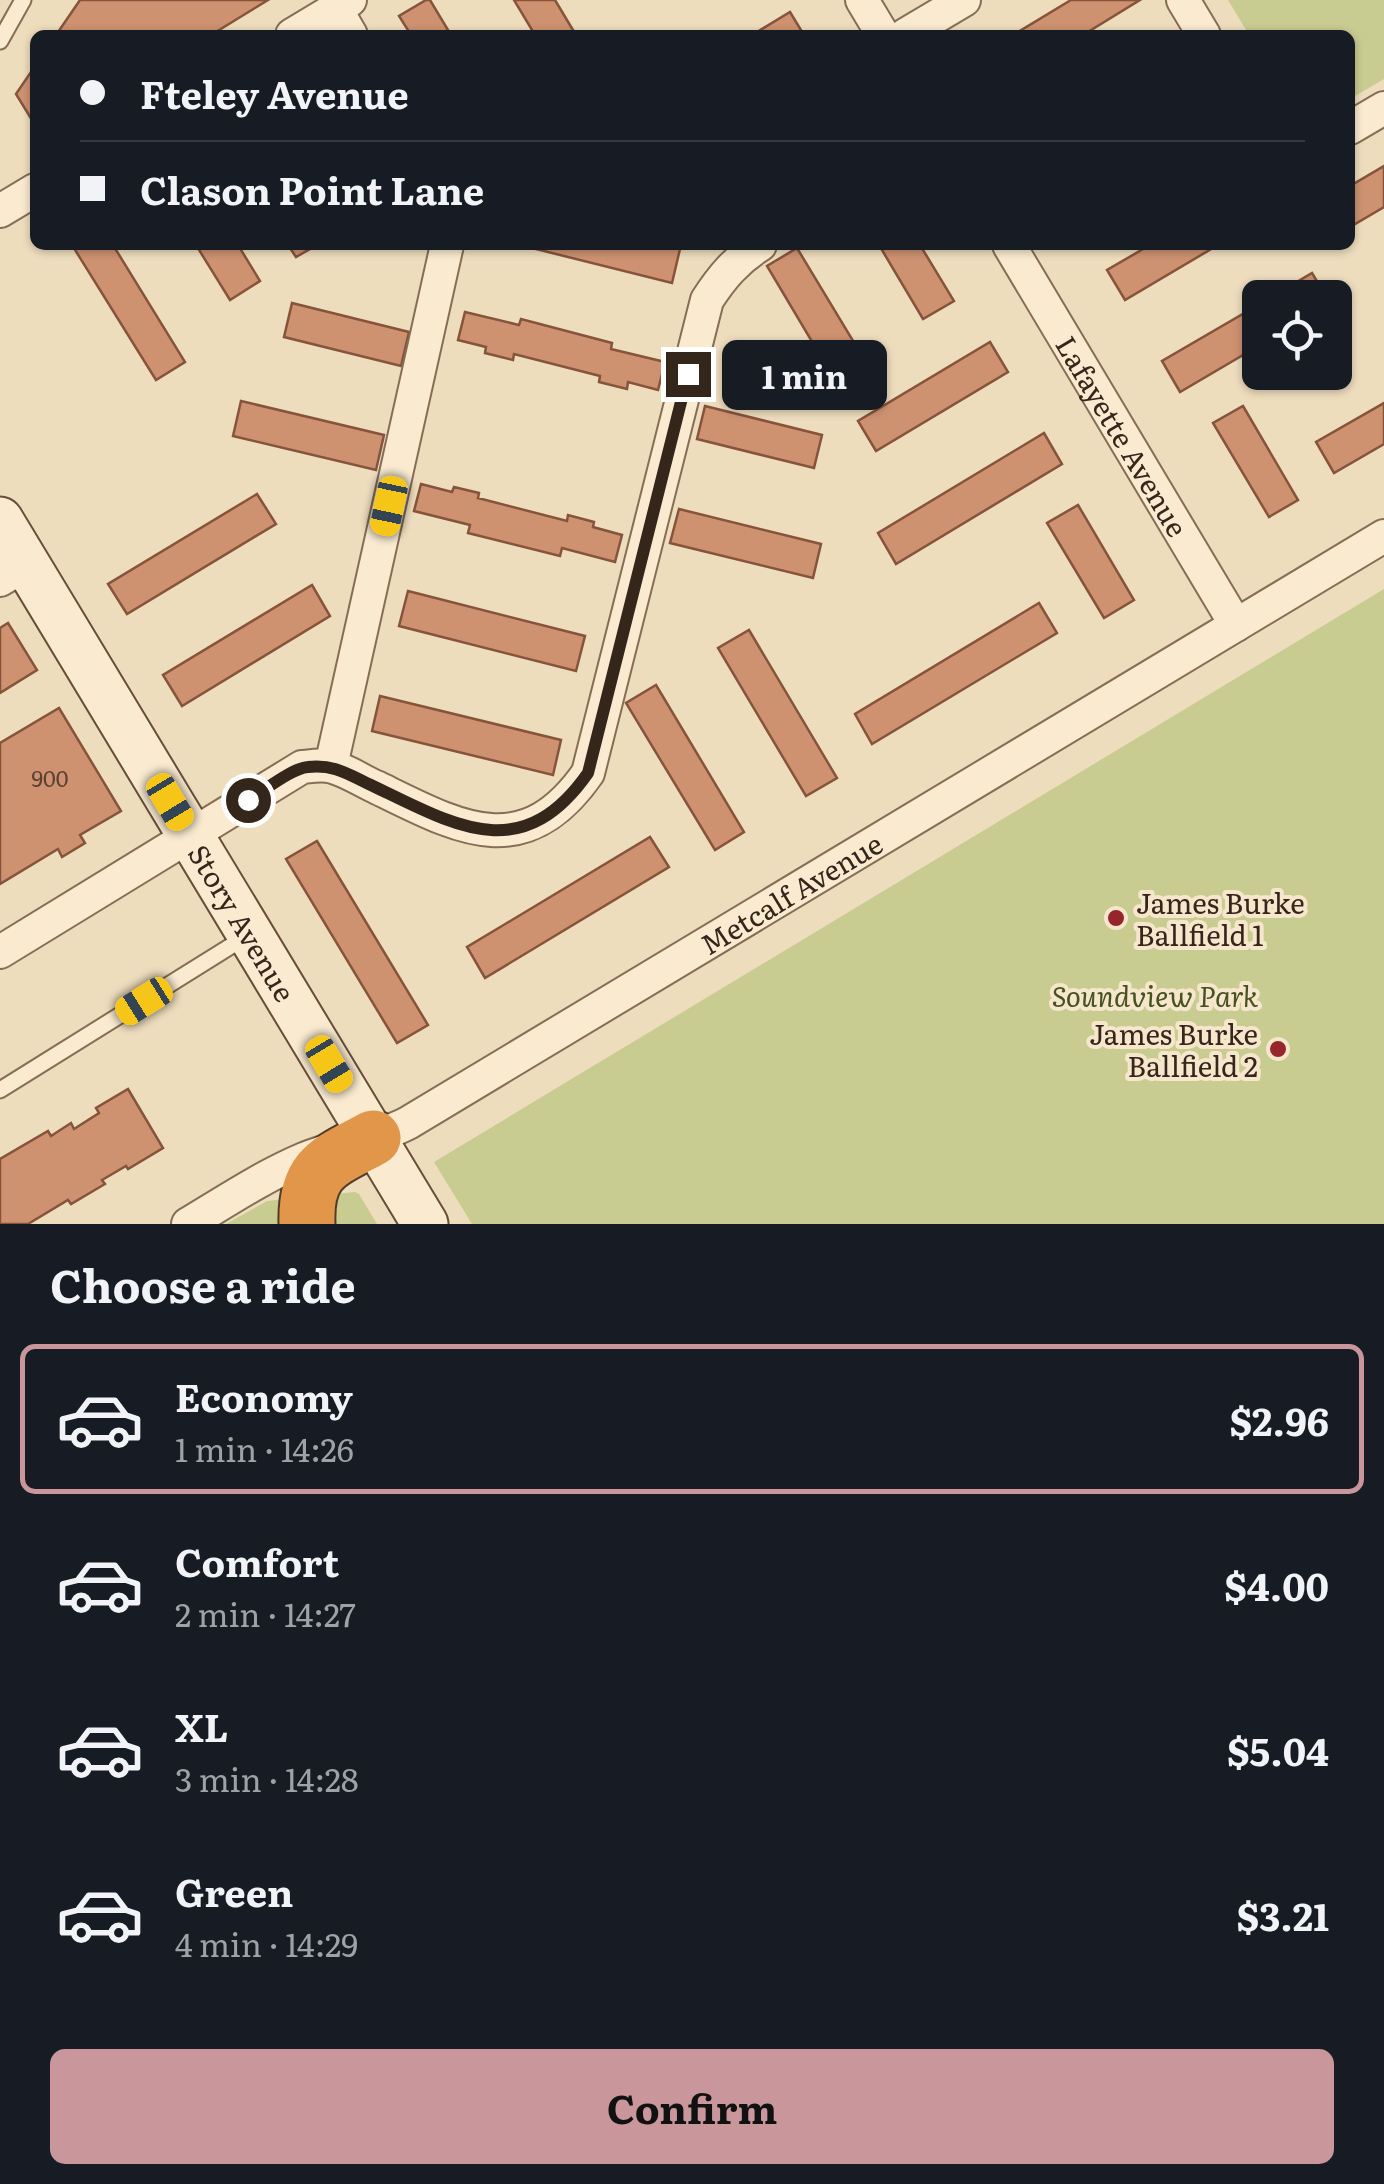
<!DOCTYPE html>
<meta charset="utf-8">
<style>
:root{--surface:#171b24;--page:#20242c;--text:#f1f3f6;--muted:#9ea1a6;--line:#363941;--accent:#c8969b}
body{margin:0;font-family:Literata,serif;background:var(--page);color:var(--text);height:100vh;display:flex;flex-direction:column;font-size:38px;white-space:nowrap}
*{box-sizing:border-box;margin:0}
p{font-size:32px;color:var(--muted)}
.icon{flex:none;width:55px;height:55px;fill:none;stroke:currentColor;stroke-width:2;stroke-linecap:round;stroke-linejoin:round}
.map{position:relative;height:1224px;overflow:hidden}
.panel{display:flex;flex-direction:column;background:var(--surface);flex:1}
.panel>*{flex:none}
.hud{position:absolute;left:30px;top:30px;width:1325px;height:220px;border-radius:15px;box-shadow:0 2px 8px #0004;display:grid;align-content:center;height:220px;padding:0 50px;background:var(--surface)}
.fabs{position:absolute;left:1242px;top:280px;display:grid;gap:20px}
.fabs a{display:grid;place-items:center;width:110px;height:110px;border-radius:15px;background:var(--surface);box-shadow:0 2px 8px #0004;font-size:50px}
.end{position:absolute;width:45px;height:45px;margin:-22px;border:12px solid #35261b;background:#fff;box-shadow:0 0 0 5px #fff}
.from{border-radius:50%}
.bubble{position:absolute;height:70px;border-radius:15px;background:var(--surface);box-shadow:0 2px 8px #0004;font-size:32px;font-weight:700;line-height:70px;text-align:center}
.car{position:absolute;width:30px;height:60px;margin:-30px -15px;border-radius:12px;box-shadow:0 0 8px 2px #0007;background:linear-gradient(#f5c518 24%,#345 0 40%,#f5c518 0 76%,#345 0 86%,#f5c518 0)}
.hud b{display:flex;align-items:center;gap:35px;height:95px;font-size:38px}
.hud b+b{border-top:2px solid var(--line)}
.hud i{width:25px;height:25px;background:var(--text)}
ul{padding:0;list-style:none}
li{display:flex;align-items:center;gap:30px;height:150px;margin:0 20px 15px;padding:0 30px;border:5px solid transparent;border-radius:15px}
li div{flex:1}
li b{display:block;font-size:38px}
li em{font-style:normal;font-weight:700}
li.active{border-color:var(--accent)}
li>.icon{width:90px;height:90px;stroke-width:1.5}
h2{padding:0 50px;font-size:45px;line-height:120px}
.button{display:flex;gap:20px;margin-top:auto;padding:20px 50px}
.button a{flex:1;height:115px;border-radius:15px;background:var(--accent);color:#111;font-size:40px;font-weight:700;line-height:115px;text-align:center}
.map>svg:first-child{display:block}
.green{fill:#c9cc91}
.building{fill:#ce9271;stroke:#86543b;stroke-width:2.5}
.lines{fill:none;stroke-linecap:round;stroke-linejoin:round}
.lane-casing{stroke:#866d56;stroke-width:19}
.street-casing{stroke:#866d56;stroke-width:36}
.secondary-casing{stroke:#684e39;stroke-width:49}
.highway-casing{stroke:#533b2b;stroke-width:59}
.lane{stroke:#f9ead0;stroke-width:15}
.street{stroke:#f9ead0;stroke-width:32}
.secondary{stroke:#f9ead0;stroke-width:45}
.highway{stroke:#e19649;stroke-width:55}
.route{stroke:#35261b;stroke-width:12}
.poi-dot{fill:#96252c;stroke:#f6e7cc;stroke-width:4}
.labels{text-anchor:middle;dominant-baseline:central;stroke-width:8;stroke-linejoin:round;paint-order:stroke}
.number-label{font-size:22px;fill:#5b4130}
.street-label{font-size:28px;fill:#35261b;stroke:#f6e7cc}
.poi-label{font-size:28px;fill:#35261b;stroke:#f6e7cc;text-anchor:start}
.park-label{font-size:28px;font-style:italic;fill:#485221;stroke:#f6e7cc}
</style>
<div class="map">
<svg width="1384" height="1224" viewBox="0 0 1384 1224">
<rect width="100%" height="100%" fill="#eeddbd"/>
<g class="green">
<path d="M 1228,0 L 1384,0 L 1384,79 L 1350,99 L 1350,35 L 1249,35 Z"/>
<path d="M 1384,589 L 1384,1224 L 472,1224 L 434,1162 Z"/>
<path d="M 355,1192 L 359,1194 L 377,1224 L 226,1224 L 267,1201 Z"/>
</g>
<g class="building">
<path d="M 80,0 L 268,0 L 211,35 L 56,35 Z"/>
<path d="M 426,0 L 430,0 L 451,35 L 411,35 L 399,16 Z"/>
<path d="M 514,0 L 555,0 L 576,35 L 535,35 Z"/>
<path d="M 1071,0 L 1140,0 L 1083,35 L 1013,35 Z"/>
<path d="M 790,12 L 804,35 L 752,35 Z"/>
<path d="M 35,66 L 35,125 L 16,94 Z"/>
<path d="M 1384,166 L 1384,207 L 1350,227 L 1350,186 Z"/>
<path d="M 72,245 L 113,245 L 185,362 L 156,380 Z"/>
<path d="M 196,245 L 238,245 L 260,281 L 230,300 Z"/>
<path d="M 288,245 L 317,245 L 296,257 Z"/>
<path d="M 520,245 L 663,245 L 680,249 L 672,283 Z"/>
<path d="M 879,245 L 920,245 L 954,301 L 923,319 Z"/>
<path d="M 1150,245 L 1218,245 L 1125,300 L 1107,270 Z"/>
<path d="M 797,248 L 864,359 L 833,377 L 767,266 Z"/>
<path d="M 1312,273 L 1327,298 L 1270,298 Z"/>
<path d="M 292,303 L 409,332 L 401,366 L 284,337 Z"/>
<path d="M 1260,304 L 1260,345 L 1180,392 L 1162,361 Z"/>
<path d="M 465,312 L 519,325 L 521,319 L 612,343 L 611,349 L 665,362 L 658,390 L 628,382 L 627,389 L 599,382 L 600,376 L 514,354 L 513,360 L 485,353 L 486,347 L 458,340 Z"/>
<path d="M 990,342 L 1008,372 L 876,451 L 858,421 Z"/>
<path d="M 241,401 L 384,435 L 376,470 L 233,436 Z"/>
<path d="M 1384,403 L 1384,444 L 1334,473 L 1316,442 Z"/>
<path d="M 705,406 L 822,435 L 814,468 L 697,439 Z"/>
<path d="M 1243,406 L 1298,500 L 1269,517 L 1213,423 Z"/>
<path d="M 1044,433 L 1062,464 L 896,564 L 878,533 Z"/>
<path d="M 421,484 L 452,492 L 454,487 L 479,493 L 478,498 L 567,521 L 568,515 L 594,522 L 593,527 L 622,535 L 615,562 L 562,548 L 560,556 L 468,533 L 470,525 L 414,511 Z"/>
<path d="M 257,494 L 276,524 L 127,614 L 108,584 Z"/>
<path d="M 1078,505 L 1134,600 L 1104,618 L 1047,523 Z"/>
<path d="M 679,509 L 821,544 L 813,578 L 670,543 Z"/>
<path d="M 312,585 L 330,616 L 182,706 L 163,675 Z"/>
<path d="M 408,591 L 585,636 L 576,671 L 399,626 Z"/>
<path d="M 1039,603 L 1057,633 L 872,744 L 855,714 Z"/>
<path d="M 8,623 L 37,670 L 0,693 L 0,628 Z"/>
<path d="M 749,630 L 837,778 L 806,796 L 718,648 Z"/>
<path d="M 656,685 L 744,832 L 715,850 L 626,703 Z"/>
<path d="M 380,696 L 561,740 L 553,775 L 372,731 Z"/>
<path d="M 59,708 L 121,811 L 80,835 L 85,843 L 62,857 L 58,849 L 0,884 L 0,743 Z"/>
<path d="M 650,837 L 669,867 L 485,978 L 467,947 Z"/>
<path d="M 317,841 L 428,1025 L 397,1043 L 286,859 Z"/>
<path d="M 128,1089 L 163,1148 L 128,1169 L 126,1166 L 102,1180 L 105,1184 L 71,1204 L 68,1200 L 28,1224 L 0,1224 L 0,1159 L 48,1131 L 51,1136 L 71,1123 L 74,1129 L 99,1113 L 96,1108 Z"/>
</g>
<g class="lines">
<g class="lane-casing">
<g id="lane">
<path d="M 0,41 L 23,0"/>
<path d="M 0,1090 L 247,936"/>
</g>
</g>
<g class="street-casing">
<g id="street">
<path d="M 862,0 L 883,35"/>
<path d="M 1183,0 L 1204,35"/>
<path d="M 336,9 L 351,35"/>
<path d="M 292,35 L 350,0"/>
<path d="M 905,35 L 964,0"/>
<path d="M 1350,128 L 1384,108"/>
<path d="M 0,211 L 35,190"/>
<path id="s1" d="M 1009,245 L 1236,625"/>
<path d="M 0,580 L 27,564"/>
<path d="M 331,766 L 447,245"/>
<path d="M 0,952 L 302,767 C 312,766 324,764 333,767 C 348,771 362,781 376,787 C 458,827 523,866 588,773 L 707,300 C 722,277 736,260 760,245"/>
<path id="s2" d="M 188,1224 C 226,1201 264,1176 304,1159 C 338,1145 375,1140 408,1123 L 1384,536"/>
</g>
</g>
<g class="secondary-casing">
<g id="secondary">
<path id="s3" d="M 0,520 L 425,1224"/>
</g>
</g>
<g class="highway-casing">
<path id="highway" d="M 307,1224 C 305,1167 329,1162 373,1138"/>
</g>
<use href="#lane" class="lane"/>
<use href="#street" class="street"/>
<use href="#secondary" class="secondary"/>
<use href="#highway" class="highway"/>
</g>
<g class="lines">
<path class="route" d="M 248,800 C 264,791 292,768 308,767 C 335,764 349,775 373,786 C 456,826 522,867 588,773 L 688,374"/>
</g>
<g class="poi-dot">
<circle cx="1116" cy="918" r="10"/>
<circle cx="1278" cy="1049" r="10"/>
</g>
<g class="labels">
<g class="number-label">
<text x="50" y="777">900</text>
</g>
<g class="street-label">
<text stroke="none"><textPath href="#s1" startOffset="222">Lafayette Avenue</textPath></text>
<text stroke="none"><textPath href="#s2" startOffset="690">Metcalf Avenue</textPath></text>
<text stroke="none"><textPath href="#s3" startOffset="470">Story Avenue</textPath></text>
</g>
<g class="poi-label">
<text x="1136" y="902">James Burke<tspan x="1136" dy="32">Ballfield 1</tspan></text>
<text x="1258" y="1033" text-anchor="end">James Burke<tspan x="1258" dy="32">Ballfield 2</tspan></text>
</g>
<g class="park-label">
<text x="1155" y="995">Soundview Park</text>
</g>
</g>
</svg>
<div class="fabs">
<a><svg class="icon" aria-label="locate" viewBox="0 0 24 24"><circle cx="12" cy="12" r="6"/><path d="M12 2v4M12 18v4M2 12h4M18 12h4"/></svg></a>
</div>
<i class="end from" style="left:248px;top:800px"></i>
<i class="end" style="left:688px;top:374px"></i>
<div class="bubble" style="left:722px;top:340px;width:165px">1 min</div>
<i class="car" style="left:389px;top:506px;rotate:192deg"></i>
<i class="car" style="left:170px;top:802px;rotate:149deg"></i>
<i class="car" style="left:144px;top:1001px;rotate:238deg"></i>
<i class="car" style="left:329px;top:1064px;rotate:149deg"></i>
<div class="hud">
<b><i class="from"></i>Fteley Avenue</b>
<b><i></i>Clason Point Lane</b>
</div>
</div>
<section class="panel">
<h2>Choose a ride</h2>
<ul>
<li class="active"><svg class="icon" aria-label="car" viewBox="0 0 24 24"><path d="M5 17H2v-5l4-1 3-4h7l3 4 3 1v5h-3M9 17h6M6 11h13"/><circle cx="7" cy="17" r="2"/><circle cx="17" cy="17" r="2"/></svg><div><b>Economy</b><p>1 min · 14:26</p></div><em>$2.96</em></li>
<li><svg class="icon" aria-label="car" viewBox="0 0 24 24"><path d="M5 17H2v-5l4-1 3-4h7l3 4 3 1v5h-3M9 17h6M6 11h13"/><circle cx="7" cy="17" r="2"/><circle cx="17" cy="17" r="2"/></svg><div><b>Comfort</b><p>2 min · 14:27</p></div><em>$4.00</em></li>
<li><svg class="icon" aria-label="car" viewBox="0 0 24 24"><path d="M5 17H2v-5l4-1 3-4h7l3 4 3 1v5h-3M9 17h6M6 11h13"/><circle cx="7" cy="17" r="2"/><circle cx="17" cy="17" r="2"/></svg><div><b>XL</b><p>3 min · 14:28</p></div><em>$5.04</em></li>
<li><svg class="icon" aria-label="car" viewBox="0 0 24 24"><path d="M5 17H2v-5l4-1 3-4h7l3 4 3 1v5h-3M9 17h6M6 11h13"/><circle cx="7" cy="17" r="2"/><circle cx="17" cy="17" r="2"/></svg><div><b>Green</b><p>4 min · 14:29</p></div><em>$3.21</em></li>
</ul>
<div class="button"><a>Confirm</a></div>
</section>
